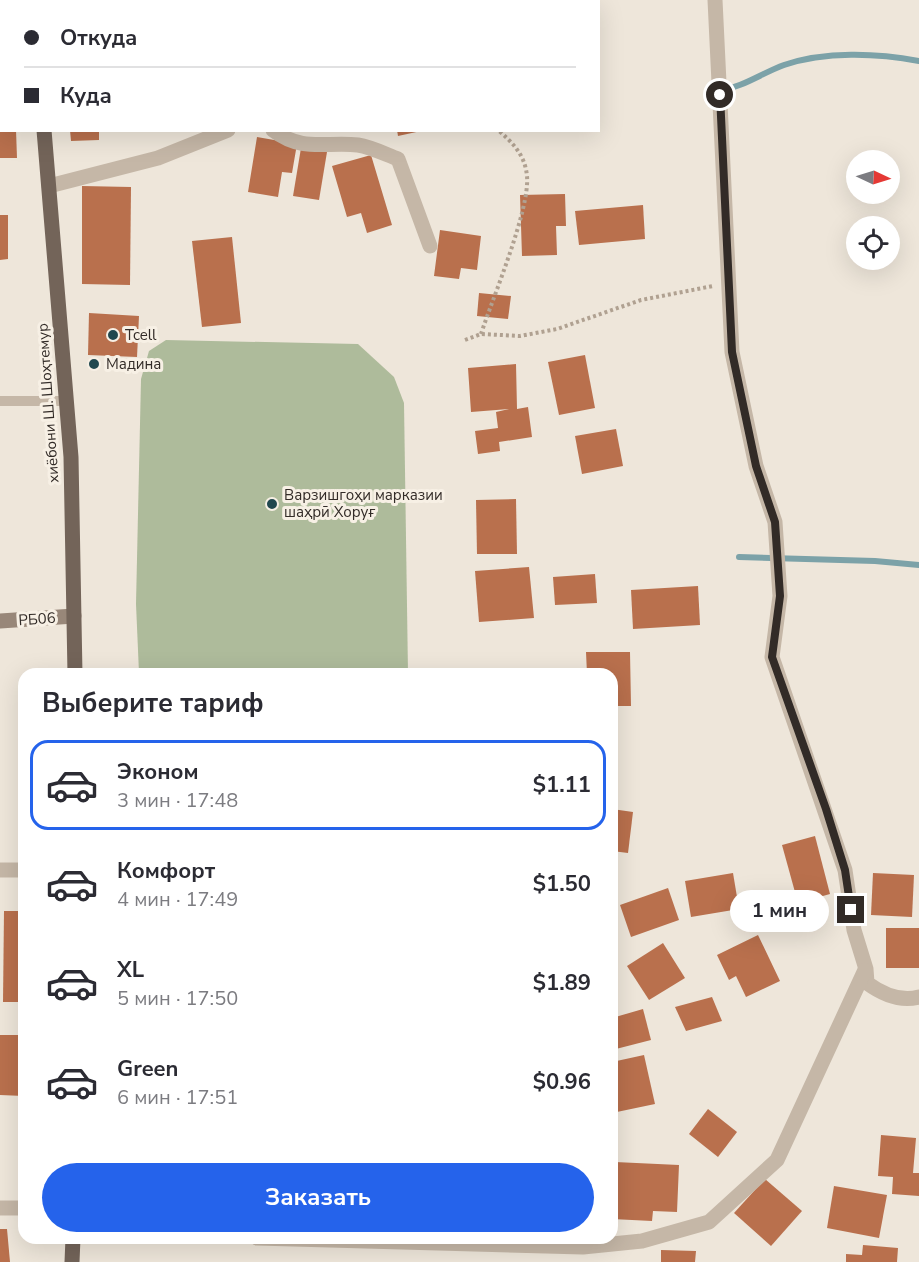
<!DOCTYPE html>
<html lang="ru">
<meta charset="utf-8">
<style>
:root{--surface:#fff;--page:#f2f2f3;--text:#2b2b33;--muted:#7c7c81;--line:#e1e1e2;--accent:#2563eb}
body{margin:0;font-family:"Nunito Sans",sans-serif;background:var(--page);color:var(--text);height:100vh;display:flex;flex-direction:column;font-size:22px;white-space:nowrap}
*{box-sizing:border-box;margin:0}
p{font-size:20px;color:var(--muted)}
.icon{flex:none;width:33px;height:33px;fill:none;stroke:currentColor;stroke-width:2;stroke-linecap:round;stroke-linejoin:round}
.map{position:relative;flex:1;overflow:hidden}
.side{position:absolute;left:18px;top:668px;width:600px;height:576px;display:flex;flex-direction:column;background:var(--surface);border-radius:18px;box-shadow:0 6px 24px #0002}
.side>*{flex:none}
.top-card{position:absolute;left:0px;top:0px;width:600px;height:132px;box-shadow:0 6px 24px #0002;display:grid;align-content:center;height:132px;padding:0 24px;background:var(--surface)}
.needle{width:39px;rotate:94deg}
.tools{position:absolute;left:846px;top:150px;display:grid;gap:12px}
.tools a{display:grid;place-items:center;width:54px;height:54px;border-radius:50%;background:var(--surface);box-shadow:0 6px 24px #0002;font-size:30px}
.end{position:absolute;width:27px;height:27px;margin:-14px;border:8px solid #322b27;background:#fff;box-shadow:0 0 0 3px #fff}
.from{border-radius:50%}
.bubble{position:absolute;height:42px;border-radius:21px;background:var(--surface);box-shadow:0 6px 24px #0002;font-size:20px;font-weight:700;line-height:42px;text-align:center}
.top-card b{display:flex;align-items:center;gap:21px;height:57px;font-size:22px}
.top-card b+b{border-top:2px solid var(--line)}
.top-card i{width:15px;height:15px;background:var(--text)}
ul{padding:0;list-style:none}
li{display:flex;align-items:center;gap:18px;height:90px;margin:0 12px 9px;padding:0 12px;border:3px solid transparent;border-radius:18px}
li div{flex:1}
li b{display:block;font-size:22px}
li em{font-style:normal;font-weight:700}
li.current{border-color:var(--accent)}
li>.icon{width:54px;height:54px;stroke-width:1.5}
h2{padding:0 24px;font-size:27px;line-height:72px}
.button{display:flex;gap:12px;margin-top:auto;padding:12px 24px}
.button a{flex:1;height:69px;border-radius:36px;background:var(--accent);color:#fff;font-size:24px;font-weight:700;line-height:69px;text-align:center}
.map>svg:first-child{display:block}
.green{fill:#aebb9b}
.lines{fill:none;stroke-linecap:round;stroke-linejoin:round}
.stream{stroke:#7ca2a8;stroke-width:6}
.building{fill:#b9704d}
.path{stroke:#b0a191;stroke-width:4;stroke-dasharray:3 3;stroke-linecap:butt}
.lane{stroke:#c5b7a7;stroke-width:10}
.street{stroke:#c5b7a7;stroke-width:15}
.secondary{stroke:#988779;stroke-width:15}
.primary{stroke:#736459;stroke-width:15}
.route{stroke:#322b27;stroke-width:8}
.poi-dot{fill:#21484f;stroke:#f7f0e5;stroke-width:2}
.labels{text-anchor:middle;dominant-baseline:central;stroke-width:6;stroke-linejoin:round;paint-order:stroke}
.poi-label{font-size:15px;fill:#322b27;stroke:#f7f0e5;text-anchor:start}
.street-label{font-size:15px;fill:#322b27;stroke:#f7f0e5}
</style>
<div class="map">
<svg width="919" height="1262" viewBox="0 0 919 1262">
<rect width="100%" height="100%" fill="#eee6da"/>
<path class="green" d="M 166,340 L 358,344 L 394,377 L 404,403 L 408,673 L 139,673 L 136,604 L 141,379 L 149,351 Z"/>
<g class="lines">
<g class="stream">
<path d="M 719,91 C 743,87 762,73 784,65 C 825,51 877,53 919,61"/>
<path d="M 739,557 L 875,561 L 919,565"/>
</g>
</g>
<g class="building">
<path d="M 0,130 L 16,130 L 17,158 L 0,158 Z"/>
<path d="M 70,130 L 99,130 L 99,140 L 71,141 Z"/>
<path d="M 397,130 L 421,130 L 421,131 L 398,136 Z"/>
<path d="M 257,137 L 297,144 L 292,173 L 282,172 L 278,197 L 248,192 Z"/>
<path d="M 301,148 L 327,152 L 319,200 L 293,196 Z"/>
<path d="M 371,155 L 392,225 L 367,233 L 361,213 L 347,217 L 332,166 Z"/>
<path d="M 82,186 L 131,187 L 130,285 L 82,284 Z"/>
<path d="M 565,194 L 566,226 L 556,226 L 557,255 L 522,256 L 520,195 Z"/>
<path d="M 643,205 L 645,239 L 579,245 L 575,211 Z"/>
<path d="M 0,215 L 8,215 L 8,259 L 0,260 Z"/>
<path d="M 440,230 L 481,236 L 477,270 L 461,268 L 459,279 L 434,276 Z"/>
<path d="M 232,237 L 241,323 L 202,327 L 192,241 Z"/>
<path d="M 479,293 L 511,296 L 508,319 L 477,316 Z"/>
<path d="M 89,313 L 139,316 L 137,357 L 88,355 Z"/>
<path d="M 585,355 L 595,408 L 559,415 L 548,362 Z"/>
<path d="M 516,364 L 517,409 L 528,407 L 532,437 L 499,442 L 500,451 L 478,454 L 475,431 L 498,428 L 496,412 L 509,409 L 471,412 L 468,368 Z"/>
<path d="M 616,429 L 623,466 L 582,474 L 575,436 Z"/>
<path d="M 516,499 L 517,554 L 477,554 L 476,500 Z"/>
<path d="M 529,567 L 534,618 L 479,622 L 475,571 Z"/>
<path d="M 595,574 L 597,603 L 555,605 L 553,577 Z"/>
<path d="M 698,586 L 700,625 L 633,629 L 631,590 Z"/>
<path d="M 586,652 L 630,652 L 631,706 L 612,706 L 612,674 L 587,674 Z"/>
<path d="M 612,809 L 633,812 L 628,853 L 612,851 Z"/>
<path d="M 815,836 L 830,894 L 798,903 L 782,845 Z"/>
<path d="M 733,873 L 739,909 L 691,917 L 685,881 Z"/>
<path d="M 873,873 L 914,875 L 912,917 L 871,915 Z"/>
<path d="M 668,888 L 679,920 L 631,937 L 620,905 Z"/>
<path d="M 4,911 L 24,911 L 24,1002 L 3,1002 Z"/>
<rect x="886" y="928" width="33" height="40"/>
<path d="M 758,935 L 780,981 L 746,997 L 736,976 L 729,980 L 717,955 Z"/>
<path d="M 663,943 L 685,978 L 649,1000 L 627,966 Z"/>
<path d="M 612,964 L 618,977 L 612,980 Z"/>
<path d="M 712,997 L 722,1021 L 686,1031 L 675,1007 Z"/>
<path d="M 643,1009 L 651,1040 L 612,1050 L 612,1018 Z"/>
<path d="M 0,1035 L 24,1035 L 24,1096 L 0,1095 Z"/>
<path d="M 644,1055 L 655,1104 L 612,1113 L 612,1062 Z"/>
<path d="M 708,1109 L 737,1132 L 718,1157 L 689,1134 Z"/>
<path d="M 881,1135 L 916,1138 L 913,1173 L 919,1173 L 919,1196 L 892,1194 L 893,1177 L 878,1176 Z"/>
<path d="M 615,1162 L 679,1165 L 677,1212 L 653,1211 L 652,1221 L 612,1219 Z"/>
<path d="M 765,1179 L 802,1211 L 771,1246 L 734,1213 Z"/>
<path d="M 834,1186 L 887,1195 L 879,1238 L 827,1228 Z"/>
<path d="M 0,1229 L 7,1229 L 10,1262 L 0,1262 Z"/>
<path d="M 863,1245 L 898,1248 L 897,1262 L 846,1262 L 846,1254 L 862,1255 Z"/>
<path d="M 661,1250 L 696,1251 L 695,1262 L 661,1262 Z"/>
</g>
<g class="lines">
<g class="path">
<path d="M 481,334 C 493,297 530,210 527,176 C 525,155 513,143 498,130"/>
<path d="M 465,340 L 481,334 L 520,336 L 557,329 L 641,300 L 713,286"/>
</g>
<path class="lane" d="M 0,401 L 67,401"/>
<g class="street">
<path d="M 715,0 L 732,352 L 756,466 L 775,522 L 780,596 L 772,657 L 845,870 L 854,930 L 866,969 L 867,983 C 882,994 900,1002 919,997"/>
<path d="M 273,130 C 303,153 327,141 358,145 C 371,147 385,154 398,159 L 430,246"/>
<path d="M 49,186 L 158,158 L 228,130"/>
<path d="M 0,870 L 24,870"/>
<path d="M 0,1208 L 24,1208"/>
<path d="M 257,1238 L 583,1247 L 642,1241 L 709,1222 L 777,1160 L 865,970"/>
</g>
<path class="secondary" d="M 0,621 L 74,616"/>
<g class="primary">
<path d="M 29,0 L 29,2"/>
<path d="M 44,130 L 71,457 L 75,674"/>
<path d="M 72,1262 L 73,1238"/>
</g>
</g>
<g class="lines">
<path class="route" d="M 720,95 L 732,352 L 756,466 L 775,522 L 780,596 L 772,657 L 826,809 L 845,870 L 851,910"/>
</g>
<g class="poi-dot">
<circle cx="113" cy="335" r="6"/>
<circle cx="94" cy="364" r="6"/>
<circle cx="272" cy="504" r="6"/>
</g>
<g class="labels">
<g class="poi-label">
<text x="125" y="335">Tcell</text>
<text x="106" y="364">Мадина</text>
<text x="284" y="495">Варзишгоҳи марказии<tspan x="284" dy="17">шаҳрӣ Хоруғ</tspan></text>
</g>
<g class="street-label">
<text transform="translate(48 403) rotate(-94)">хиёбони Ш. Шоҳтемур</text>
<text transform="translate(37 619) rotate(-4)">РБ06</text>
</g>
</g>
</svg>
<div class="tools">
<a><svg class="needle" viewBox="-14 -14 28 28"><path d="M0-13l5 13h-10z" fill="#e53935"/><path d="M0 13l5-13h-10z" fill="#7c7c81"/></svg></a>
<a><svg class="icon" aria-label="locate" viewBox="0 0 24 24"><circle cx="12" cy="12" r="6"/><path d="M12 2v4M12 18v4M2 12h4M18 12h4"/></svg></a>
</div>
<i class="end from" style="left:720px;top:95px"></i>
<i class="end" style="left:851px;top:910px"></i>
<div class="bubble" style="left:730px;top:890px;width:99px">1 мин</div>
<div class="top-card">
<b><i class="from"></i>Откуда</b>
<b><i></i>Куда</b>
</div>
<section class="side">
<h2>Выберите тариф</h2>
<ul>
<li class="current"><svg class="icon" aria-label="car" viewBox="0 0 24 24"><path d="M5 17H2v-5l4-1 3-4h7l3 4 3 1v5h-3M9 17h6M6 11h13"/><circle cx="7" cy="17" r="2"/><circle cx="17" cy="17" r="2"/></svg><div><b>Эконом</b><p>3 мин · 17:48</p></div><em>$1.11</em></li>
<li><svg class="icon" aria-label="car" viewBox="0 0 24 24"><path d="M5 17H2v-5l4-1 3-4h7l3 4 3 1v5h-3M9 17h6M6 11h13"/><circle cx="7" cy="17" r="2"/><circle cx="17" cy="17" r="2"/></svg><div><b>Комфорт</b><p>4 мин · 17:49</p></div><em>$1.50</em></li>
<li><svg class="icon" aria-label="car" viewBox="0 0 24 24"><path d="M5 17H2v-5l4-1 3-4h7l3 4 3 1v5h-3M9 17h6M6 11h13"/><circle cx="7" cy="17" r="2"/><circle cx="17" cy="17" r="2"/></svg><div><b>XL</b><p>5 мин · 17:50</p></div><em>$1.89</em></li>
<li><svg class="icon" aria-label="car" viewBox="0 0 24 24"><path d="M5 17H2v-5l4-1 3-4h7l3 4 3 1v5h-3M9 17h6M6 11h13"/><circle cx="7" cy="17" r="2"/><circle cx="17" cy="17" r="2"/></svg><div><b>Green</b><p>6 мин · 17:51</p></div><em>$0.96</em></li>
</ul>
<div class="button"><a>Заказать</a></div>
</section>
</div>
